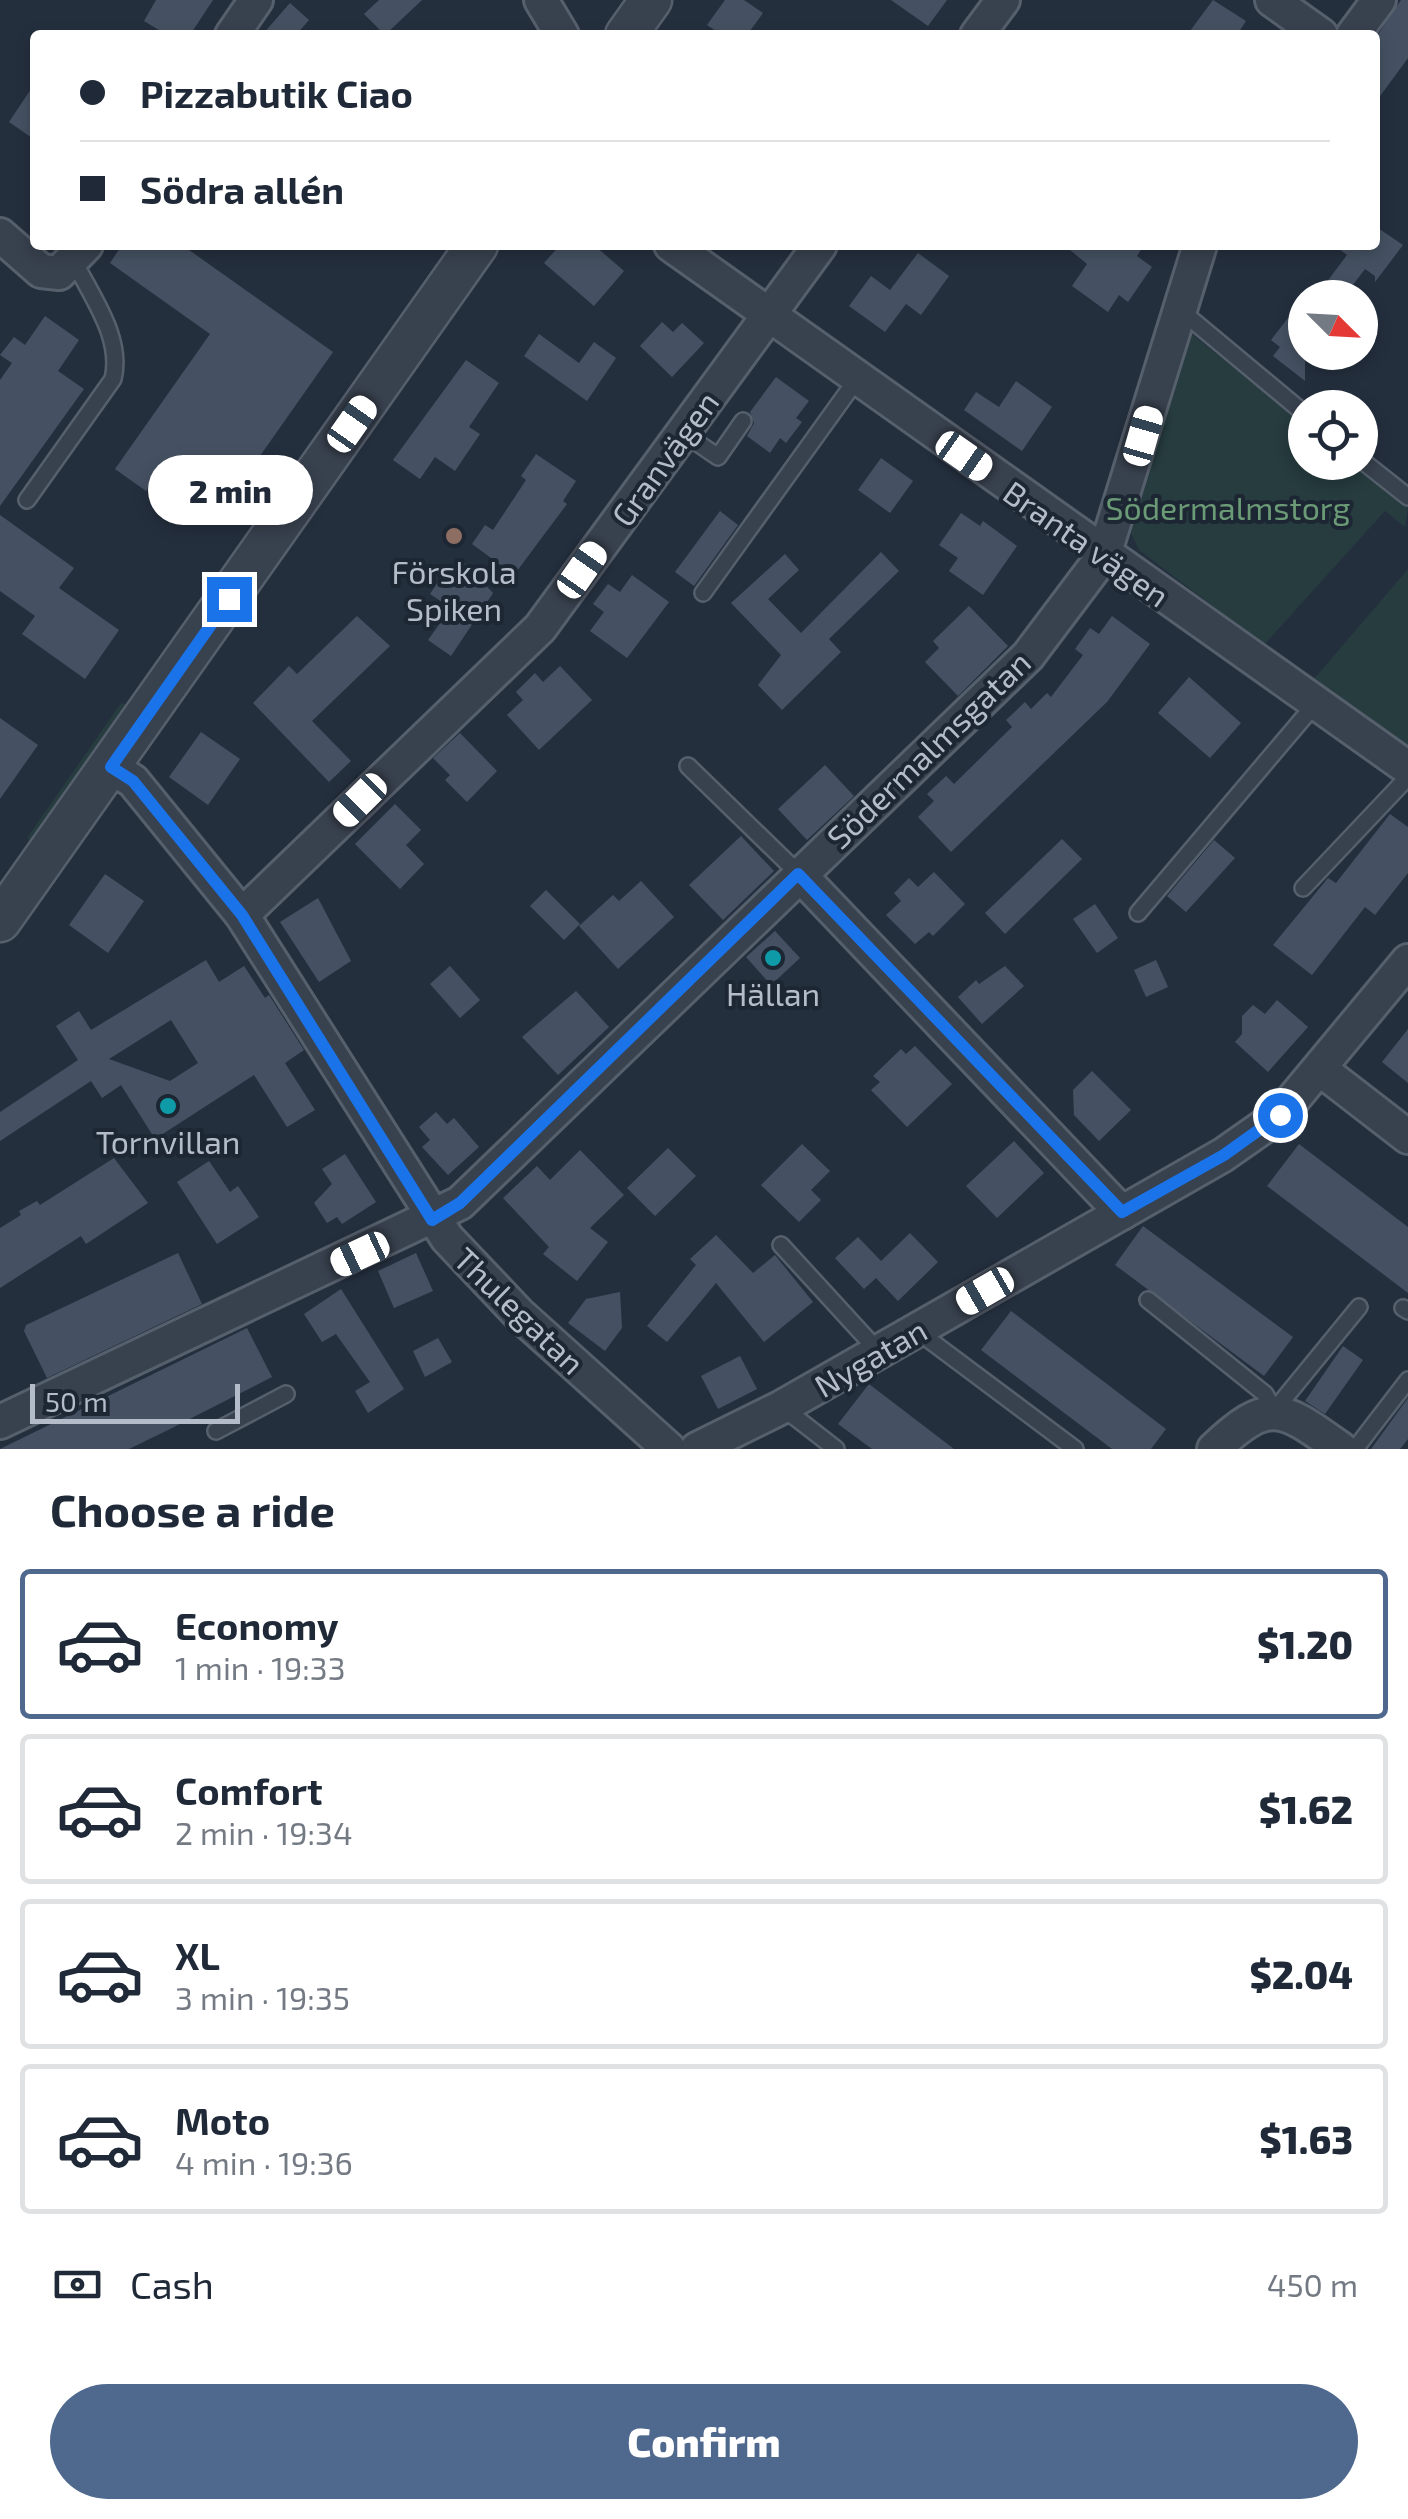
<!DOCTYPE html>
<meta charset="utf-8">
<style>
:root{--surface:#fff;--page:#f6f6f7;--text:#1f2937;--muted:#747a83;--line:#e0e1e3;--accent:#4f688e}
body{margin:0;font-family:"Exo 2",sans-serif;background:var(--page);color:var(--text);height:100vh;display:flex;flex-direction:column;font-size:38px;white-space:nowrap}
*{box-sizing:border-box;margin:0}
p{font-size:32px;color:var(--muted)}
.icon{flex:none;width:55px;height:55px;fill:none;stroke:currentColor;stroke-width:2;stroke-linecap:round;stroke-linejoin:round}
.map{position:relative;height:1449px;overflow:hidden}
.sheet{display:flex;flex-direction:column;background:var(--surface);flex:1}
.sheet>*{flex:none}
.hud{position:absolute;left:30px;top:30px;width:1350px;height:220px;border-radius:10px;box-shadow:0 5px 15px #0003;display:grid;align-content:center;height:220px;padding:0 50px;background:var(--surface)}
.needle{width:65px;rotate:114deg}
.tools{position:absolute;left:1288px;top:280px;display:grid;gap:20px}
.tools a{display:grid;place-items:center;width:90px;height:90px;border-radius:50%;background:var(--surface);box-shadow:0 5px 15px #0003;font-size:50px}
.scale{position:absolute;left:30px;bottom:25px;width:210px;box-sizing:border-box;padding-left:10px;border:5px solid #b4bcc9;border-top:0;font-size:28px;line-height:35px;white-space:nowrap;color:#b4bcc9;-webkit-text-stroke:8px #1d2633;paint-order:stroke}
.end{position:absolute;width:45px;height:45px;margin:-22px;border:12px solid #1a73e8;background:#fff;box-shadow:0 0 0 5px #fff}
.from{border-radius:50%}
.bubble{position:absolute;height:70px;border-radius:35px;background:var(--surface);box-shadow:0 5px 15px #0003;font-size:32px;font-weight:800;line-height:70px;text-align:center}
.car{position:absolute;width:30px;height:60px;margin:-30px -15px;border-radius:12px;box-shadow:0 0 8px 2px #0007;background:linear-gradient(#fff 24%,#345 0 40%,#fff 0 76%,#345 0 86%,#fff 0)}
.hud b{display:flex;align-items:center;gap:35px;height:95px;font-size:38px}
.hud b+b{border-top:2px solid var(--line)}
.hud i{width:25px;height:25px;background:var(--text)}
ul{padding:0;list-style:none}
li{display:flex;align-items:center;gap:30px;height:150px;margin:0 20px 15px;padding:0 30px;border:5px solid var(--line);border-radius:10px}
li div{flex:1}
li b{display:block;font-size:38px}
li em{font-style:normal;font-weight:800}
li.selected{border-color:var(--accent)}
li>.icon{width:90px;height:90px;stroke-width:1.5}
h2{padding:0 50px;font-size:45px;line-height:120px}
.pay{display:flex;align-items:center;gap:25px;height:110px;padding:0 50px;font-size:38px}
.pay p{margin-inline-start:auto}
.cta{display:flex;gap:20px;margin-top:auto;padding:20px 50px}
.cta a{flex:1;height:115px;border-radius:60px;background:var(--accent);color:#fff;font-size:40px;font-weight:800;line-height:115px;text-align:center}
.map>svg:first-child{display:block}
.green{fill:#263c3f}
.building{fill:#455162;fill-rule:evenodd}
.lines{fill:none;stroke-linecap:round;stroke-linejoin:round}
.service-casing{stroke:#565f6c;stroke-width:20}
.minor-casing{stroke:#565f6c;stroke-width:38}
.tertiary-casing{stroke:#565f6c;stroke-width:45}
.service{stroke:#38414e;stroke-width:15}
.minor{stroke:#38414e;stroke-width:32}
.tertiary{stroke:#38414e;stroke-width:40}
.route{stroke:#1a73e8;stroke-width:12}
.education-dot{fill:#8d6e63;stroke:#1d2633;stroke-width:4}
.culture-dot{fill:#0f9aa8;stroke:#1d2633;stroke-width:4}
.labels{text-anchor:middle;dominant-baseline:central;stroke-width:8;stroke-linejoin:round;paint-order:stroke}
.street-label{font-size:32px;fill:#b4bcc9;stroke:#1d2633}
.park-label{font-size:32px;fill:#6b9a76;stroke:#1d2633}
.poi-label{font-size:32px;fill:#b4bcc9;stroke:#1d2633}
</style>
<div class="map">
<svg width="1408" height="1449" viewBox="0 0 1408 1449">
<rect width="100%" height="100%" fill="#242f3e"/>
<g class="green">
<path d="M 1188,331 L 1305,425 L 1305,462 L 1351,463 L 1408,508 L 1405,527 L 1385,511 L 1264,645 L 1139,550 L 1129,529 Z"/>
<path d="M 1408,569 L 1408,748 L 1313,680 Z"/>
<path d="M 121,703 L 129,705 L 33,842 L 27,838 Z"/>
</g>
<g class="building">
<path d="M 156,0 L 213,0 L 190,35 L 167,35 L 144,21 Z"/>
<path d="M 379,0 L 422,0 L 385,35 L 364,14 Z"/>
<path d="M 725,0 L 744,0 L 763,13 L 747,35 L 722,35 L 707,25 Z"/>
<path d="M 891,0 L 947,0 L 928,26 Z"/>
<path d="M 1213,0 L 1246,21 L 1237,35 L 1187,35 Z"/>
<path d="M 1401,0 L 1408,0 L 1408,58 L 1375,103 L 1375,39 Z"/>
<path d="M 290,3 L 309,20 L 296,35 L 262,35 Z"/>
<path d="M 35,83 L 35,140 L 9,122 Z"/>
<path d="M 1375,226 L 1403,245 L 1375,282 L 1375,276 L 1365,269 L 1343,298 L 1337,298 L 1323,287 L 1347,255 L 1334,245 L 1375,245 Z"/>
<path d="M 122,245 L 182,245 L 333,352 L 213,523 L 153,481 L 146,491 L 115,469 L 210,334 L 110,263 Z"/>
<path d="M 560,245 L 594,245 L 624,271 L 594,306 L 544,263 Z"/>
<path d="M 1064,245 L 1144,245 L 1137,256 L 1152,267 L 1128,302 L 1119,295 L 1108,312 L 1072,286 L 1087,264 Z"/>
<path d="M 918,253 L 949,276 L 921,315 L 906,304 L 885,332 L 849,306 L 871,276 L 890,290 Z"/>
<path d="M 1305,296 L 1305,381 L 1273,356 L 1280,347 L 1271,340 Z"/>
<path d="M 45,316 L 79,340 L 58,371 L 84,389 L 0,506 L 0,380 L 12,363 L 0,355 L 14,337 L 25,345 Z"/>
<path d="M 662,322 L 673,332 L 682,323 L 704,343 L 672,377 L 640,346 Z"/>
<path d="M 539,334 L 579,363 L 594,342 L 616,358 L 587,401 L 524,356 Z"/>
<path d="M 466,360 L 499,383 L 469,427 L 480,434 L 455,471 L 435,457 L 420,479 L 393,460 Z"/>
<path d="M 776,377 L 809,401 L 796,418 L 802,422 L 786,443 L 780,438 L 770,453 L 747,436 L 754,423 L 750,412 Z"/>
<path d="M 1016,381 L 1052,407 L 1022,451 L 964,410 L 976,392 L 999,407 Z"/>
<path d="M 536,454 L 576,481 L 563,501 L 567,504 L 514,575 L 472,544 L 485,525 L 493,530 L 526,480 L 521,476 Z"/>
<path d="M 881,458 L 913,481 L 890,513 L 858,490 Z"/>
<path d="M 720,511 L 738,525 L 694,586 L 675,572 Z"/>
<path d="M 961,513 L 980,526 L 983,521 L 1017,546 L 983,595 L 949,571 L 958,558 L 939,545 Z"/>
<path d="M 0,515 L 74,568 L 59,588 L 119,630 L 85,679 L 22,634 L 35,616 L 0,591 Z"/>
<path d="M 881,552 L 899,571 L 829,639 L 841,652 L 782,710 L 758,685 L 781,655 L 731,603 L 785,554 L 799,570 L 768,599 L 801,633 Z"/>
<path d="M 461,559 L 493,593 L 451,656 L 428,640 L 451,608 L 430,594 L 445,571 L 450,575 Z"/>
<path d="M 632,575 L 669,602 L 627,658 L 590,631 L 604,612 L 593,604 L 608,584 L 620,592 Z"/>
<path d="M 969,606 L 1008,646 L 958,696 L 925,662 L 939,648 L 933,641 Z"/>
<path d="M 357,616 L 390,646 L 312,721 L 351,761 L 329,782 L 253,703 L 289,666 L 297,674 Z"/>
<path d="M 1112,616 L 1150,644 L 1107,702 L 951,852 L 918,817 L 934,801 L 927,794 L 946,776 L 954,784 L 1012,727 L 1006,720 L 1025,702 L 1031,709 L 1047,693 L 1051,697 L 1083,655 L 1075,649 L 1090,628 L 1099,634 Z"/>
<path d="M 560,666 L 592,700 L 539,750 L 507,715 L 523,700 L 516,692 L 535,673 L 543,682 Z"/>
<path d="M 1189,677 L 1241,723 L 1210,758 L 1158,713 Z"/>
<path d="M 0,718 L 38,745 L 0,799 Z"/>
<path d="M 201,732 L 240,759 L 208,805 L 169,777 Z"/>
<path d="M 460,733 L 497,771 L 467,802 L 445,780 L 450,775 L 433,758 Z"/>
<path d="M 825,765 L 854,796 L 807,840 L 778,809 Z"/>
<path d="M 395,804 L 421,830 L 406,845 L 424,864 L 400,889 L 355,844 Z"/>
<path d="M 1390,814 L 1408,827 L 1408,873 L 1375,915 L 1365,907 L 1312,975 L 1273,945 L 1328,878 L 1336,883 Z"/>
<path d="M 741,836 L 774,871 L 723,920 L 689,885 Z"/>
<path d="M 1062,839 L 1082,859 L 1005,934 L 985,913 Z"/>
<path d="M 1214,840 L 1235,858 L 1186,912 L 1167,896 Z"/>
<path d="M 934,872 L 965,904 L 933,936 L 929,932 L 915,944 L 886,915 L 901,901 L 894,893 L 909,878 L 918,887 Z"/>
<path d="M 105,874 L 144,901 L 108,953 L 69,925 Z"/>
<path d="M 641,881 L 674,917 L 618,969 L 579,926 L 613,895 L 619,901 Z"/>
<path d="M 546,890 L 580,924 L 564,940 L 530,906 Z"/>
<path d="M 318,898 L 351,961 L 319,982 L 280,922 Z"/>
<path d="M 1095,904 L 1118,938 L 1097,953 L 1073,919 Z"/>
<path d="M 775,931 L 800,958 L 771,985 L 746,957 Z"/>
<path d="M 206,960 L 219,982 L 244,966 L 265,998 L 269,995 L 304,1050 L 285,1063 L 315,1110 L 287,1127 L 254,1075 L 155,1139 L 121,1085 L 102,1098 L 91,1081 L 0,1141 L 0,1112 L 78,1060 L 56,1026 L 79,1011 L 91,1030 ZM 171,1020 L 198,1063 L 170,1081 L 109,1059 Z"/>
<path d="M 1156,960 L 1168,987 L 1146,997 L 1134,970 Z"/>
<path d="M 450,966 L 480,1000 L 460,1018 L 430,984 Z"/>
<path d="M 1005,966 L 1024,986 L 982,1024 L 958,997 L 976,980 L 979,984 Z"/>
<path d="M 576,991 L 609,1027 L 558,1075 L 522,1037 Z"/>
<path d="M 1277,1000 L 1308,1027 L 1268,1072 L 1235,1042 L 1242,1034 L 1242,1016 L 1253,1005 L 1265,1014 Z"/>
<path d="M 1408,1029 L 1408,1083 L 1382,1062 Z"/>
<path d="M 915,1046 L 952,1084 L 907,1127 L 871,1090 L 880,1082 L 873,1076 L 901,1049 L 906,1054 Z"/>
<path d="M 1092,1071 L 1131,1110 L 1099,1141 L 1074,1115 L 1073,1090 Z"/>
<path d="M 436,1112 L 447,1124 L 454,1118 L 479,1147 L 448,1175 L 422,1147 L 430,1140 L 419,1127 Z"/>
<path d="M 1014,1141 L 1044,1173 L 997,1218 L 966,1186 Z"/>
<path d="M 802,1144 L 830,1171 L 811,1190 L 821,1200 L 799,1222 L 761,1185 Z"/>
<path d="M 1299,1144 L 1408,1227 L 1408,1293 L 1267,1186 Z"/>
<path d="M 668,1148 L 696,1176 L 655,1216 L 627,1188 Z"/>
<path d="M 580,1150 L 624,1195 L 590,1228 L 608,1242 L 577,1281 L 543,1254 L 549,1247 L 503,1198 L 537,1166 L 550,1180 Z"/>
<path d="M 345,1154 L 376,1202 L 342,1224 L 337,1217 L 327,1223 L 314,1203 L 332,1184 L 322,1169 Z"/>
<path d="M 114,1158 L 148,1203 L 86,1244 L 81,1236 L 0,1288 L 0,1228 L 21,1215 L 19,1211 L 37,1201 L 40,1205 Z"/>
<path d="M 209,1161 L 230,1192 L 238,1186 L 259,1217 L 217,1244 L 177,1182 Z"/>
<path d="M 1143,1226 L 1293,1337 L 1264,1376 L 1115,1265 Z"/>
<path d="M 910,1233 L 938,1262 L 898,1301 L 876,1278 L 864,1289 L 835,1258 L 858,1237 L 881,1261 Z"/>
<path d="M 716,1235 L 753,1273 L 775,1255 L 813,1302 L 764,1342 L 716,1283 L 667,1342 L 647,1326 L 696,1265 L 690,1259 Z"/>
<path d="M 178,1253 L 202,1304 L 47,1378 L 24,1331 L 26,1325 Z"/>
<path d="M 416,1253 L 433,1291 L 394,1308 L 378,1271 Z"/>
<path d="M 341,1289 L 404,1389 L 368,1413 L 355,1391 L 370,1382 L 336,1334 L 322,1342 L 304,1314 Z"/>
<path d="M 620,1292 L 622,1328 L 605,1351 L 568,1323 L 586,1299 Z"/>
<path d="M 1011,1311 L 1166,1429 L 1151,1449 L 1112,1449 L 981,1350 Z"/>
<path d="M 247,1328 L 272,1377 L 168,1430 L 129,1449 L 0,1449 Z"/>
<path d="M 438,1338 L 452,1362 L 425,1377 L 413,1351 Z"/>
<path d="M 1343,1346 L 1363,1360 L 1325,1414 L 1305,1401 Z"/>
<path d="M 740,1356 L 757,1389 L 718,1409 L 701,1376 Z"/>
<path d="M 869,1384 L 954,1449 L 872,1449 L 838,1424 Z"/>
<path d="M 1408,1398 L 1408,1439 L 1400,1449 L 1371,1449 Z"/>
</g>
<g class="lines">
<g class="service-casing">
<g id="service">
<path d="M 1179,309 L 1305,414"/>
<path d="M 683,433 L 718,457 L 743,421"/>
<path d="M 1360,459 L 1408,497"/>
<path d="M 27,500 L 113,379 C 123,338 92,298 74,261"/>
<path d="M 703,593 L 857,379"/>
<path d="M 688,766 L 799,874"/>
<path d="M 1303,888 L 1408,777"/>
<path d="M 1138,913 L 1316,703"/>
<path d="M 781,1245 L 879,1352"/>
<path d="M 1148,1300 L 1265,1394 L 1274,1411 L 1359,1307"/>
<path d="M 1403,1308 L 1408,1311"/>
<path d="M 916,1330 L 1075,1449"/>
<path d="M 782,1407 L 836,1449"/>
<path d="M 216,1431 L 286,1394"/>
<path d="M 1355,1449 L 1408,1380"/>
</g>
</g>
<g class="minor-casing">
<g id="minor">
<path d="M 541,0 L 562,35"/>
<path d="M 1272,0 L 1321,35"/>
<path d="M 232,35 L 256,0"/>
<path d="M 977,35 L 1003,0"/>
<path d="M 1353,35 L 1379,0"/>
<path d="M 0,235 L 41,271 L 59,273 L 86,245"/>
<path d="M 671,245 L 1408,768"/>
<path d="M 111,767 L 133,781 L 242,915 L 447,1238 L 519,1314 L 669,1449"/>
<path d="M 799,874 L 1122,1213"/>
<path d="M 242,915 L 540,628 L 820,245"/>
<path d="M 1320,1069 L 1408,1137"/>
<path d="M 0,1422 L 460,1203 L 1028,656 L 1104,555 L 1200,245"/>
<path d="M 697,1449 L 782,1407 L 1223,1155 L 1280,1115 L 1408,961"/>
<path d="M 1214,1449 C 1270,1396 1282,1407 1341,1449"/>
</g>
</g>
<g class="tertiary-casing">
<g id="tertiary">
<path d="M 626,35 L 651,0"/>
<path d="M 0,921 L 477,245"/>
</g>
</g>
<use href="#service" class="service"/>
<use href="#minor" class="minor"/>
<use href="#tertiary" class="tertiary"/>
</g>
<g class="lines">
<path class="route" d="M 229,599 L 111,767 L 133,781 L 242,915 L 432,1220 L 460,1203 L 798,874 L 1122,1212 L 1224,1155 L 1280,1115"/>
</g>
<circle class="education-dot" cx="454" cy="536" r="10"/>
<g class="culture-dot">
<circle cx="773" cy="958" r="10"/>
<circle cx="168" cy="1106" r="10"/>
</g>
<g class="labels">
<g class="street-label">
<text transform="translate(664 458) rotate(-54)">Granvägen</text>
<text transform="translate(1087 543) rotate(35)">Branta vägen</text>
<text transform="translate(928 749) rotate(-44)">Södermalmsgatan</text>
<text transform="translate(520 1310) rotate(44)">Thulegatan</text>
<text transform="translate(870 1357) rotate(-30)">Nygatan</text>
</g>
<g class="park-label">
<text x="1228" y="507">Södermalmstorg</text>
</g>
<g class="poi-label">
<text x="454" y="571">Förskola<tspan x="454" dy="37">Spiken</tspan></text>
<text x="773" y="993">Hällan</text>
<text x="168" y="1141">Tornvillan</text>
</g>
</g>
</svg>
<div class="tools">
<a><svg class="needle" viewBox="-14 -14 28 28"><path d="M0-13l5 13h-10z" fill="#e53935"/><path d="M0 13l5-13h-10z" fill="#747a83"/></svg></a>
<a><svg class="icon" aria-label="locate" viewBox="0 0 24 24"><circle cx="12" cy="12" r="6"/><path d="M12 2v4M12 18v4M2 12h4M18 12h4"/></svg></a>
</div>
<div class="scale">50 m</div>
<i class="end from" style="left:1280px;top:1115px"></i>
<i class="end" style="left:229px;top:599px"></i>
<div class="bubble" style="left:148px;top:455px;width:165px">2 min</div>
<i class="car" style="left:352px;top:424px;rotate:35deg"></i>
<i class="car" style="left:1143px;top:436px;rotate:16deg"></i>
<i class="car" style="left:964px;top:456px;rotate:125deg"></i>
<i class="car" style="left:582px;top:570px;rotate:35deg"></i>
<i class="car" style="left:360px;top:800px;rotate:225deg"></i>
<i class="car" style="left:360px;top:1254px;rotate:245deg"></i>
<i class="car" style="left:985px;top:1291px;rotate:240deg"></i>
<div class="hud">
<b><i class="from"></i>Pizzabutik Ciao</b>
<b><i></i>Södra allén</b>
</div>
</div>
<section class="sheet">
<h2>Choose a ride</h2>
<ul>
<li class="selected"><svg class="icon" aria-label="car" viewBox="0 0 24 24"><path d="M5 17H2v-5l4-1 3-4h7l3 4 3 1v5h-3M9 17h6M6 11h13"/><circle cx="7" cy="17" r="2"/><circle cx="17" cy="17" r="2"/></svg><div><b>Economy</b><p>1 min · 19:33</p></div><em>$1.20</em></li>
<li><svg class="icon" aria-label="car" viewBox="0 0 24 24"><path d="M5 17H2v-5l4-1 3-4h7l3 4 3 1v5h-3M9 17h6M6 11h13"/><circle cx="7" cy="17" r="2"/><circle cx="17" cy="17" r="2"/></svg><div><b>Comfort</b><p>2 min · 19:34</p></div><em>$1.62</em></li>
<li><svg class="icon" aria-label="car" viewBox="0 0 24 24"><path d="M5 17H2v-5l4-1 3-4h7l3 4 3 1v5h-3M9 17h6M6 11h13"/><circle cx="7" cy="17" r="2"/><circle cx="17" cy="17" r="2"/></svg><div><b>XL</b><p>3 min · 19:35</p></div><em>$2.04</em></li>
<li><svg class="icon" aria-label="car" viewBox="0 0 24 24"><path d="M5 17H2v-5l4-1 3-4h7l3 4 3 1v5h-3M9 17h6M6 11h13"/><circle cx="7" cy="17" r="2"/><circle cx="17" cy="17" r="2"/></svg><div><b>Moto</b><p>4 min · 19:36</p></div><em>$1.63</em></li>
</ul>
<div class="pay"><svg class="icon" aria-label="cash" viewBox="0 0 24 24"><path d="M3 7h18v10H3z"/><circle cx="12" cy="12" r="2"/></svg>Cash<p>450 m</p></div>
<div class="cta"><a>Confirm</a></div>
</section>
